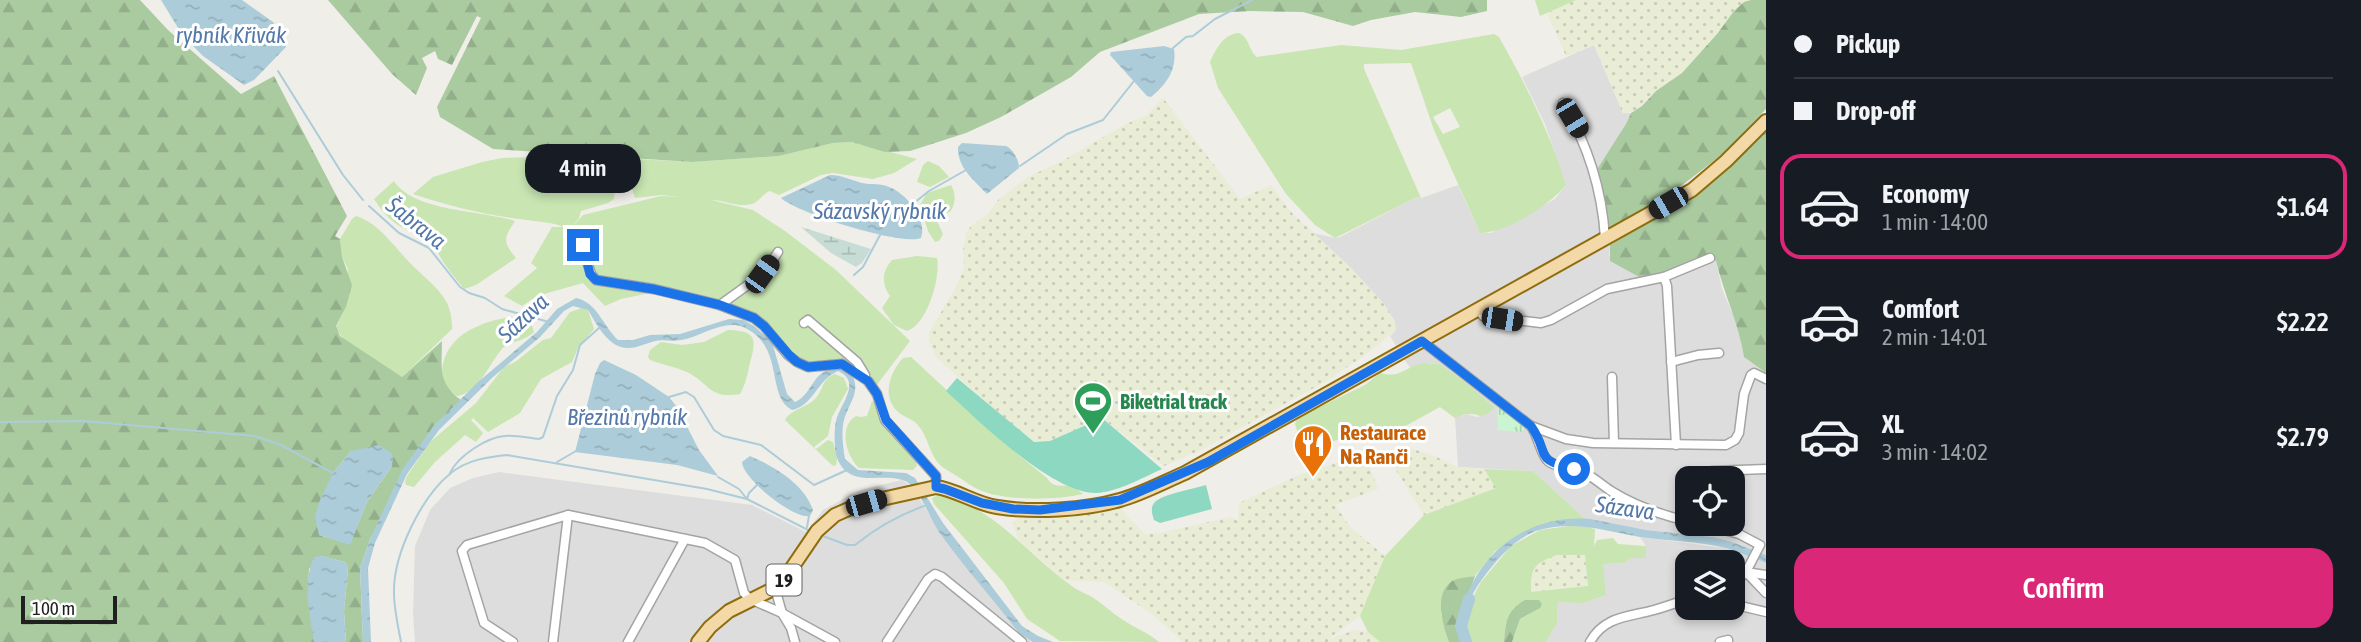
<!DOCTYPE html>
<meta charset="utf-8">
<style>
:root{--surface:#171b24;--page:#20242c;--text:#f1f3f6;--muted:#9ea1a6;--line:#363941;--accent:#db2777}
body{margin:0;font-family:"Asap Condensed",sans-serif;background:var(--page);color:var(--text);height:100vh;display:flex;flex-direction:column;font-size:26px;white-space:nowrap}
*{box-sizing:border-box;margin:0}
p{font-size:23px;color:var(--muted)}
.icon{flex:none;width:38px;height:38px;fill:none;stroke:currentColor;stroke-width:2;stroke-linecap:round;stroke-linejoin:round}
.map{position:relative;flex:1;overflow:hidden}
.sheet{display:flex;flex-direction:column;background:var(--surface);width:595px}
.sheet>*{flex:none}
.top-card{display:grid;align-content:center;height:154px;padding:0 28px;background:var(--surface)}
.tools{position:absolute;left:1675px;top:466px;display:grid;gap:14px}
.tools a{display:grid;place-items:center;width:70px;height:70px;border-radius:14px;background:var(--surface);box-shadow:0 4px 10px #0003;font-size:35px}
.scale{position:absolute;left:21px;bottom:18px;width:96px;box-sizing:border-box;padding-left:7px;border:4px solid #202020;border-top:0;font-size:19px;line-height:24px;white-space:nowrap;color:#202020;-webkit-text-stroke:5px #fff;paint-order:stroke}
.end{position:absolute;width:32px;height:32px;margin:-16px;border:9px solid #1a73e8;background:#fff;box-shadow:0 0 0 4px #fff}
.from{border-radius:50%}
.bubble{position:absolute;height:49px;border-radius:21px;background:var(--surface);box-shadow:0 4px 10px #0003;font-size:23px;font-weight:600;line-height:49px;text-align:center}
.car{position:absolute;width:21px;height:42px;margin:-21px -10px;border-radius:9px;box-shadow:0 0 5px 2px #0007;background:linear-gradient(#222 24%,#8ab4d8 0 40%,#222 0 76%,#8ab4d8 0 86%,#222 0)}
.top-card b{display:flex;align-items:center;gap:24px;height:66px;font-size:26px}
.top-card b+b{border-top:2px solid var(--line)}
.top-card i{width:18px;height:18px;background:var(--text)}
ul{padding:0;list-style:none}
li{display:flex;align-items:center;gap:21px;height:105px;margin:0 14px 10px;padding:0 14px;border:4px solid transparent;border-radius:21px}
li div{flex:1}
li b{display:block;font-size:26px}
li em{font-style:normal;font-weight:600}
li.current{border-color:var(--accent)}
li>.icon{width:63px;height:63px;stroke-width:1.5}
.action{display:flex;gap:14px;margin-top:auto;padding:14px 28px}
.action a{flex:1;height:80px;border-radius:21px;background:var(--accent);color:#fff;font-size:28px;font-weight:600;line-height:80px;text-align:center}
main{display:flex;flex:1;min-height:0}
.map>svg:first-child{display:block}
.residential{fill:#dedddd;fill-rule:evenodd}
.farmland{fill:url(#farmland-dots)}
.grass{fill:#c8e5b2;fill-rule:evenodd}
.forest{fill:url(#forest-firs);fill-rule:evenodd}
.wetland{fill:url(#wetland-marsh)}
.park{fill:url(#park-tufts)}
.pitch{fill:#8dd8c0}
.water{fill:url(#water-ripples)}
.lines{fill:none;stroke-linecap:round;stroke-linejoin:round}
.stream{stroke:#acccd9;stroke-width:2}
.river{stroke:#acccd9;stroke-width:12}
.street-casing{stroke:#a4a4a4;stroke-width:11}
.primary-casing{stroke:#8f6d0d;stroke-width:16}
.street{stroke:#fff;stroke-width:8}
.primary{stroke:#f4d9a8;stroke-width:12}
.route{stroke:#1a73e8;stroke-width:9}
.labels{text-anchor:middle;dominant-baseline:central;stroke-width:6;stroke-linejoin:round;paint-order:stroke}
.shield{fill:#fff;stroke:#636363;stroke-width:2}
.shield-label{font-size:19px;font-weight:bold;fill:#202020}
.leisure-label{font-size:21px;font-weight:bold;fill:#27864d;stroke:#fff;text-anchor:start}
.food-label{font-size:21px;font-weight:bold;fill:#c56008;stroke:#fff;text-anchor:start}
.water-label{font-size:23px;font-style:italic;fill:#5478a8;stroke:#fff}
</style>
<main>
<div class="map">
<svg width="1766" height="642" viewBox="0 0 1766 642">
<defs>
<pattern id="farmland-dots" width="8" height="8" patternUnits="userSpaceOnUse" patternTransform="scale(1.75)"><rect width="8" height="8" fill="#e9edd5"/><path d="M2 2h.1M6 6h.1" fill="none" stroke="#c8cbb7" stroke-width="1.8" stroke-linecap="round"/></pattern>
<pattern id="forest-firs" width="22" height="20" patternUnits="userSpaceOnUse" patternTransform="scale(1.75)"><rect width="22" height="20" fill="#aacba0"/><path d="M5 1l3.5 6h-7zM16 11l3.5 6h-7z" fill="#92ae8a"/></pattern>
<pattern id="wetland-marsh" width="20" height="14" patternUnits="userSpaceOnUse" patternTransform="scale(1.75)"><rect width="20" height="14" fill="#c6dcd4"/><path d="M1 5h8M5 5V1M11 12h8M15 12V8" fill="none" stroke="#aabcb6"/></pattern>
<pattern id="park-tufts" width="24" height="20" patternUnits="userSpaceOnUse" patternTransform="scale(1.75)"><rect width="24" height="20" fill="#c9f5d0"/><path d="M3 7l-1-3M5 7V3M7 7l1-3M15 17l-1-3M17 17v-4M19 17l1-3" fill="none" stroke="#acd2b2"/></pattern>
<pattern id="water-ripples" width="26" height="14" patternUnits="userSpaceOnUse" patternTransform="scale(1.75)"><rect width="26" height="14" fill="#acccd9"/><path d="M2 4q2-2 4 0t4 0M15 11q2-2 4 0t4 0" fill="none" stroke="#94afba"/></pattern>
</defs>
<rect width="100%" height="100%" fill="#f0eee8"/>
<g class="residential">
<path d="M 1594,45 L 1623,113 L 1631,113 L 1626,124 L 1609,256 L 1708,257 L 1716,261 L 1722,289 L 1740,331 L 1744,357 L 1766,373 L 1766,555 L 1732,542 L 1713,537 L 1646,530 L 1585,519 L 1533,471 L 1458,467 L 1455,418 L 1467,414 L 1477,417 L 1485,415 L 1495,408 L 1468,384 L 1440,364 L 1424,363 L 1410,368 L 1390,336 L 1396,330 L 1384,304 L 1351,268 L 1313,233 L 1335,238 L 1340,237 L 1417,197 L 1421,198 L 1458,185 L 1480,233 L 1491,233 L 1555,199 L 1566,185 L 1545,124 L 1522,77 ZM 1687,478 L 1732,478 L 1732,523 L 1687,523 Z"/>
<path d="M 499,472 L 752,505 L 806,532 L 823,510 L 860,490 L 902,480 L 913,488 L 940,532 L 1019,633 L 1033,642 L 415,642 L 413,613 L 415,546 L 430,510 L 450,488 L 473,478 Z"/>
<path d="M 1640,537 L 1725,548 L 1766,563 L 1766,642 L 1546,642 L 1557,623 L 1558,601 L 1584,603 L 1606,595 L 1602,564 L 1624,563 L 1631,558 L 1646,546 ZM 1687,562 L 1732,562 L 1732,607 L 1687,607 Z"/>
</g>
<g class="farmland">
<path d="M 1576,0 L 1751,0 L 1744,2 L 1734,11 L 1717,34 L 1682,73 L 1656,91 L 1636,110 L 1623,114 L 1595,45 L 1566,56 L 1547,13 Z"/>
<path d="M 1163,98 L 1240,199 L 1271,185 L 1292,213 L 1351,268 L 1384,304 L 1395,321 L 1396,330 L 1369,352 L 1330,379 L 1199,451 L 1164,466 L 1102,418 L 1054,439 L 1045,442 L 1032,441 L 1018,431 L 937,358 L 929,341 L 929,333 L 957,285 L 964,267 L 963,250 L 966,233 L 971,226 L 988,214 L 998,200 L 1028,177 L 1064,160 L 1126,124 L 1147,115 Z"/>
<path d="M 1409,448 L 1432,455 L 1458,467 L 1484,469 L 1497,488 L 1424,515 L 1384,451 Z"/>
<path d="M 1365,454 L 1378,489 L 1335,505 L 1351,528 L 1385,556 L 1360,616 L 1327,640 L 1355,630 L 1368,632 L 1380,642 L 1183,642 L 1153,615 L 1104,582 L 1063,580 L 1018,539 L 1012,523 L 1022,516 L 1116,507 L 1122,510 L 1145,534 L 1159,533 L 1231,517 L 1238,521 L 1239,503 L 1301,474 Z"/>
<path d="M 1557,555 L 1585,555 L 1588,587 L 1531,592 L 1530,577 L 1534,567 L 1543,560 Z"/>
</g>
<g class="grass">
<path d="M 1535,0 L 1576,0 L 1540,16 Z"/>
<path d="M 1239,33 C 1250,38 1248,50 1257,57 L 1341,45 L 1401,50 L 1494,34 L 1499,37 C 1526,85 1550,133 1566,185 C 1550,205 1506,233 1480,233 L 1434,130 L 1411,63 L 1364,64 L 1364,69 L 1421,198 L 1417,197 L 1335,238 L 1315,225 L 1286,194 L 1218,88 L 1210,62 C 1216,49 1223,34 1239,33 ZM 1450,108 L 1460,127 L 1443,134 L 1433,117 Z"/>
<path d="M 852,142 L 917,159 L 894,173 L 873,179 L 833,173 L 821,175 L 779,195 L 770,191 C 762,194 760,201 752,204 C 739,208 724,200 711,200 L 753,210 L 785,231 L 836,270 L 910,341 L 873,390 L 840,367 L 814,370 L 750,322 L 703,305 L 650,293 L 621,299 L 605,306 L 583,283 L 537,296 L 522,306 L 504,296 L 537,268 L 531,263 L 552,227 L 564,227 C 551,222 540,222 527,220 C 490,216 448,206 413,194 L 433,177 L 482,162 L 502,158 L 579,156 L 692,162 L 779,156 L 833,143 ZM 620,186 L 631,186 L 635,198 L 661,195 L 682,197 L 661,196 L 583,215 L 570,229 L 579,218 L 581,211 L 608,203 L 614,199 L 615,189 Z"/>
<path d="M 928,161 L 939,166 L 949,177 L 930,187 L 917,182 L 923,165 Z"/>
<path d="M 394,181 C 414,212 481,210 515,221 C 504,238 502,241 516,258 L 476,285 L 464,289 C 455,277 441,262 436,248 L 442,241 L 441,235 L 434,229 C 406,237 389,222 374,199 Z"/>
<path d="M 951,185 C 956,193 956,204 950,212 L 938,215 L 936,219 L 943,234 L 939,241 L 935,242 L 928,231 L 920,205 L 927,193 Z"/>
<path d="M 356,216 C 380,223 397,251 414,267 C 426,279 438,287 447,303 C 451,312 452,319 452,329 L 402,377 C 382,366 344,348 336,327 L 346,307 L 348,269 L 342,257 L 340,239 L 352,219 Z"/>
<path d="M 917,256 L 937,258 C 941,277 927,325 907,331 L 894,325 L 882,308 L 890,296 C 881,283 882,271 892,260 Z"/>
<path d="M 582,308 L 588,310 L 594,329 L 578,348 L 572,362 L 541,379 L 520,413 L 488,432 L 473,418 L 471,420 L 483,433 L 476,442 L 465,435 L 435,462 L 414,487 L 406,485 L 405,481 L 407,476 L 430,442 L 476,403 L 504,367 L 515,362 L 543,340 L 551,338 L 570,312 Z"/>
<path d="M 510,317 L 525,320 L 531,323 L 534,332 C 524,342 508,341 501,350 C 489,365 478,393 457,396 C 444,388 440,378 443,364 C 450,333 482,322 510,317 Z"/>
<path d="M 728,330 C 761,330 755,344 749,367 C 747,377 745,385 740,394 C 709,399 711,385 689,373 C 677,367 663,365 650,360 L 648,357 L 650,350 L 661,342 L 682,345 L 704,342 Z"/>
<path d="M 911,357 L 1005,444 L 1047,478 C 1053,488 1061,486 1072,485 L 1083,494 C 1056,500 1011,501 985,492 C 975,489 966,482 957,476 C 951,472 944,469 939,464 C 928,451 928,434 915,422 C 909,418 902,416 897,411 C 881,395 891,371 903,358 Z"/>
<path d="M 1424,363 L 1440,364 L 1468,384 L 1495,408 C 1477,422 1484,413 1467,414 C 1463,414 1459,417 1455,418 L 1440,407 L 1400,429 L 1311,445 L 1300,439 L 1295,424 L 1297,418 L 1365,385 L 1380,373 C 1402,379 1405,366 1424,363 Z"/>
<path d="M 835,374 L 844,378 L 848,389 L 832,417 L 828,436 L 814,447 L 816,449 L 828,440 L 833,442 L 837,459 L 836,465 L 833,466 L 785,420 C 790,410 805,408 814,400 C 824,391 821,379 835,374 Z"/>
<path d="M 872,401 L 876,403 L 902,444 L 915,459 L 917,466 L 913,470 L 859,468 C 846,455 838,427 856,416 L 861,417 L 867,416 Z"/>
<path d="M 1484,469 L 1533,471 L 1585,519 L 1554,521 L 1495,551 L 1475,576 L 1453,581 L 1441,614 L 1449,642 L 1380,642 L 1368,632 L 1360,616 L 1385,556 L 1424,515 L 1496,488 Z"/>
<path d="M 938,495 C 994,506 1025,552 1069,584 C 1076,590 1085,593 1092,597 C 1103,604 1112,613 1123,620 C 1135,628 1147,632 1159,642 L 1060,641 L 1027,619 L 1004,583 L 934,504 L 932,498 Z"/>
<path d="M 1576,525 L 1595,529 L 1594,546 L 1597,540 L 1613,538 L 1618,544 L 1646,546 L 1646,558 L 1631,558 L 1624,563 L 1603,564 L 1606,595 L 1584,603 L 1558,602 L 1557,623 L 1546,642 L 1512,642 L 1520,619 L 1532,613 L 1506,623 L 1504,642 L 1465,642 L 1461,629 L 1462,618 L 1481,582 L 1511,546 L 1540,530 ZM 1557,555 L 1585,555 L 1588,586 L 1531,592 C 1530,567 1535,563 1557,555 Z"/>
</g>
<g class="forest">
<path d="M 0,0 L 140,0 L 168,30 L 241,94 L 274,76 L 347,216 L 335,236 L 340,239 L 342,257 L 352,285 L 346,307 L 336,326 L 340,336 L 402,377 L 442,341 C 442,368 437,382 461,400 L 433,427 L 371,537 L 360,568 L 363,642 L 346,642 L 344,611 L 348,568 L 345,562 L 321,556 L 309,569 L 308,593 L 314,642 L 0,642 ZM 351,451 L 392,466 L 367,502 L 350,544 L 319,535 L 333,473 Z"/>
<path d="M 328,0 L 1487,0 L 1487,11 L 1461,17 L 1415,12 L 1371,20 L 1353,26 L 1303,12 L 1250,11 L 1199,14 L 1100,52 L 1071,77 L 1001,117 L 966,133 L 910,151 L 885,152 L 852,142 L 833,143 L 779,156 L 692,162 L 493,149 L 440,117 L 437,107 L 481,18 L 477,16 L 452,65 L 438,59 L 435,51 L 422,58 L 427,68 L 416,95 L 392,74 Z"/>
<path d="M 1751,0 L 1766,0 L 1766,109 L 1720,156 L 1685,183 L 1611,232 L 1596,171 L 1626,124 L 1631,113 L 1642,106 L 1656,91 L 1682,73 L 1717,34 L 1734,11 L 1744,2 Z"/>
<path d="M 1766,131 L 1766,373 L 1744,357 C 1739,324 1724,294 1716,261 L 1708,257 L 1679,271 L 1643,279 L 1610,261 L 1610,245 L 1697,193 Z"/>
<path d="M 1475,576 L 1457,628 L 1462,642 L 1449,642 C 1443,625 1433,594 1452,581 C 1458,578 1469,577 1475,576 Z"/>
<path d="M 1525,600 L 1539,600 L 1542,604 L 1540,608 L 1520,619 L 1512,642 L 1504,642 C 1506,622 1506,611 1525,600 Z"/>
</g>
<path class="wetland" d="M 801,227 L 871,249 L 862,263 L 856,267 L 831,253 Z"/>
<path class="park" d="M 1497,404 L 1525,425 L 1524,432 L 1498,430 Z"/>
<g class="pitch">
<path d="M 957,378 L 1034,442 L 1050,441 L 1102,418 L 1162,469 C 1142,478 1118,492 1096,493 C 1051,493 978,420 946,391 Z"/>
<path d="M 1206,485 L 1212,509 L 1160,523 L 1154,520 C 1152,514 1150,507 1155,502 C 1163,494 1194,489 1206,485 Z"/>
</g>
<g class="water">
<path d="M 161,0 L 242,0 L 273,22 L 286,41 L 286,47 L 254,80 L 244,85 L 203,56 L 183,36 Z"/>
<path d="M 1164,46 L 1174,49 C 1177,69 1167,84 1151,97 L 1147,96 L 1110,55 L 1111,52 Z"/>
<path d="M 962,143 L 1006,146 C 1013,149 1019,160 1019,168 L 987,194 C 974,180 957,167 958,147 Z"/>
<path d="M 830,175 C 842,175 851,180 862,183 C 871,185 881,183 889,187 C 906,193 928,220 921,238 C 901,246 797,213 781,198 Z"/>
<path d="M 576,298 C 597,302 603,326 618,340 L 633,340 L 650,335 L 680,334 L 729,319 L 743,320 L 754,326 L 772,342 L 787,394 L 795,402 C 805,398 809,388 816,379 C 821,372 829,369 837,365 L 851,373 C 862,392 849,402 844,420 C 841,431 843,447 845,459 L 858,470 L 906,473 L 915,478 L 943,523 L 1022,626 L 1038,636 L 1053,642 L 1033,642 L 1019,633 C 993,599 964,567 939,532 C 930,518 923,498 912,486 C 892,466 851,494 837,458 C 834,452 834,428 836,421 C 839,405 863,382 838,371 C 817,380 813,406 792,410 C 765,396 786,346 743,327 C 724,319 700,337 681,340 C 672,342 664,339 655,341 C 647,343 637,348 629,348 C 609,349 597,325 588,310 L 573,306 L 564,311 L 540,337 L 493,377 L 439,430 L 407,474 L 375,543 L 368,568 L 371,642 L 363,642 L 360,568 L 371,537 L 402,470 L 433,427 L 478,382 L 537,332 L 557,309 Z"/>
<path d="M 604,360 L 636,375 L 669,397 L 677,407 L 699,450 L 718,476 L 677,465 L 575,452 L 595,374 L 600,363 Z"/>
<path d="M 379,445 L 391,453 L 393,458 L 392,466 L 367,502 L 350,545 L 319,535 L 315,517 L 320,500 L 333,473 L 351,451 Z"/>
<path d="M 750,456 C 776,468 803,483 813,510 L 810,516 C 794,520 742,478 742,462 Z"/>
<path d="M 1590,519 L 1646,530 L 1713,537 L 1732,542 L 1766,555 L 1766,563 C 1753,558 1739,552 1726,548 C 1698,541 1668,541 1640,537 C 1606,531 1574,520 1539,530 C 1516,537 1497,559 1483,578 C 1469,597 1459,619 1465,642 L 1462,642 C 1456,624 1459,618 1465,601 C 1483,547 1533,514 1590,519 Z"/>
<path d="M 322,556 L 345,562 L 348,568 L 344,611 L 346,642 L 314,642 C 310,615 302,583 314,557 Z"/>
</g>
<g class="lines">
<g class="stream">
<path d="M 1173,48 L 1186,37 L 1193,36 L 1215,19 L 1252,0"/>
<path d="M 278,71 L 343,175 L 363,200"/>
<path d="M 1020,166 L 1067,134 L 1103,120 L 1134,81"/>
<path d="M 369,206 L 399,233 L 429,248 L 460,287 L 469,293 L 485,298 L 502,309 L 549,322"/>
<path d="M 909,207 L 929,191 L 966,170"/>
<path d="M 854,275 L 863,267 L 880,235"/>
<path d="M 669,397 L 686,392 L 694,397 L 714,430 L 723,436 L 761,445 L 814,485 L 847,470"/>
<path d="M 0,422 L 83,421 L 255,436 L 281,445 L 333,473"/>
<path d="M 557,462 L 576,451"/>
<path d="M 450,473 C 458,456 487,437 505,436 C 516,435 528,438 539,439 L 543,437 L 557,396 L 573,370 L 580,345 L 599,328"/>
<path d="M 718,477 L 739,489 L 747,499 L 749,493 L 758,484"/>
<path d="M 807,527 L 809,516"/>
<path d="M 820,535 L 847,545 L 855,545 C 876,528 899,515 924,506"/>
<path d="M 401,642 C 398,626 394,609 394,593 C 393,555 421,497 451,473 C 467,460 487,457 507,455 L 707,489 L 747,499 L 812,532"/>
</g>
<path class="river" d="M 1466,642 L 1461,626 L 1469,599"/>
<g class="street-casing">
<g id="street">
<path d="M 1563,103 C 1588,145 1602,189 1605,238"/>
<path d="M 580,239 L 591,274 L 596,280 L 654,289 L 720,305 L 754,318 L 764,326 L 788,355 L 797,362 L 808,367 L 842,364 L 868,381 L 877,394 L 885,420 L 936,476 L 936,487"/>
<path d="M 1664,277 L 1710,258"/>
<path d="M 720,305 L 763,274 L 778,252"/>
<path d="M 1478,309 L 1483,316 L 1541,323 L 1551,320 L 1607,289 L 1664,277 L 1667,286 L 1676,445"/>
<path d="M 804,323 L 808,320 L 857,362 L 865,375"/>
<path d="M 1422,341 L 1531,426 C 1538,436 1541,454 1547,460 C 1554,468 1578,469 1588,475 C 1596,479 1603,486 1611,491 C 1633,505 1662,515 1687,521"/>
<path d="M 1671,362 L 1698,355 L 1719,353"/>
<path d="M 1612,377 L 1614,443"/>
<path d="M 1531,426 L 1566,439 L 1593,443 L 1726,445 L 1735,440 L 1739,433 L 1744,394 L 1751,375 L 1754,373 L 1766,379"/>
<path d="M 1712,471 L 1766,469"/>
<path d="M 1698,523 L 1739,534 L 1760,545 L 1746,572 L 1732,586"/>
<path d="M 1746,572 L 1766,593"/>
<path d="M 1746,572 L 1766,575"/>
<path d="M 775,588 L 782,613 L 791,628 L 795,642"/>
<path d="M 1732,604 L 1766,612"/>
<path d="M 513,642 L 484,623 L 462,551 L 467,545 L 568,515 L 705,543 L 735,560 L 744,593 L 750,599 L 782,613 L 835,642"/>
<path d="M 553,642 L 568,515"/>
<path d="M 628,642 L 685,539"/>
<path d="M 887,642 L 928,579 L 935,574 L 942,577 L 1022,642"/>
<path d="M 1590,642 C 1604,616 1629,617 1654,610 C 1665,607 1676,603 1687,599"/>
<path d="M 1720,642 L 1728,640"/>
</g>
</g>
<g class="primary-casing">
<path id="primary" d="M 698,642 L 710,627 L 729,611 L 769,591 L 783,581 L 817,531 L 835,515 L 851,508 L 882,499 L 936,487 C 957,490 976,504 997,507 C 1033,513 1085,510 1120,500 C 1142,494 1164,482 1185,473 L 1692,190 L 1726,161 L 1766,121"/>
</g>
<use href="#street" class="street"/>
<use href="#primary" class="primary"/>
</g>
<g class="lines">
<path class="route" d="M 583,245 L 590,274 L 596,280 L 653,289 L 720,305 L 754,318 L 764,326 L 789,355 L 797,362 L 808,367 L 842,364 L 868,381 L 877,394 L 886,420 L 936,476 L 936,487 L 945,489 L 982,503 L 1013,509 L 1040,510 L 1120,500 L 1208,462 L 1422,341 L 1531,426 C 1551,455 1532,459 1574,469"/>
</g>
<defs>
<g id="stadium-pin" transform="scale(2.0125)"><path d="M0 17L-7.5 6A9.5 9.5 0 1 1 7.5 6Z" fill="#2e9e5b" stroke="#fff"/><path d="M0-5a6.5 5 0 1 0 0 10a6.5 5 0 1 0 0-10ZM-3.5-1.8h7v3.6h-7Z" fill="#fff"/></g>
<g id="restaurant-pin" transform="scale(2.0125)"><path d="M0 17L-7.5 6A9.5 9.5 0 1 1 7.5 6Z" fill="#e8710a" stroke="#fff"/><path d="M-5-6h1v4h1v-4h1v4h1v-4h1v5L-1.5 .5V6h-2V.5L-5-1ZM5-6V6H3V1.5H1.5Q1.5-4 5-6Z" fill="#fff"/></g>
</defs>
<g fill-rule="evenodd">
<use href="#stadium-pin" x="1093" y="401"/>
<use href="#restaurant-pin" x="1313" y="444"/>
</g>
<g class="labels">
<rect class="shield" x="766.5" y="564.5" width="35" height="31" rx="5"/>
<g class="shield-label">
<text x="784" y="580">19</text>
</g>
<g class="leisure-label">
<text x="1120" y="401">Biketrial track</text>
</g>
<g class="food-label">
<text x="1340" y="432">Restaurace<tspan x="1340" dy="24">Na Ranči</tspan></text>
</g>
<g class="water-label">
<text x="231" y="35">rybník Křivák</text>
<text x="880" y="211">Sázavský rybník</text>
<text transform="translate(416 223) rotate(38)">Šabrava</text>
<text transform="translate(523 318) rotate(-43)">Sázava</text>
<text x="627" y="417">Březinů rybník</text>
<text transform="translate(1625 508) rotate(8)">Sázava</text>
</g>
</g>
</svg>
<div class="tools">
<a><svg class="icon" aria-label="locate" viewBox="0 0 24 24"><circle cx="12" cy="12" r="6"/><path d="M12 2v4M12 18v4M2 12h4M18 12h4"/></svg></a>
<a><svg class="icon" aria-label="layers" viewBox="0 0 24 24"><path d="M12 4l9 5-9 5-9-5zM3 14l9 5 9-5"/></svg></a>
</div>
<div class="scale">100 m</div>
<i class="end from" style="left:1574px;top:469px"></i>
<i class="end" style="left:583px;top:245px"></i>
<div class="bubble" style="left:525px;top:144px;width:116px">4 min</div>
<i class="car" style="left:1572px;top:118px;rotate:149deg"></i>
<i class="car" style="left:1668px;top:203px;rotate:240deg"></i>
<i class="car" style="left:762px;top:274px;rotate:36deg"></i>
<i class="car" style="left:1502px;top:319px;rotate:99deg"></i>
<i class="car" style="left:866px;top:503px;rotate:74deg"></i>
</div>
<section class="sheet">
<div class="top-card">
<b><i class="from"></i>Pickup</b>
<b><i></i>Drop-off</b>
</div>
<ul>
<li class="current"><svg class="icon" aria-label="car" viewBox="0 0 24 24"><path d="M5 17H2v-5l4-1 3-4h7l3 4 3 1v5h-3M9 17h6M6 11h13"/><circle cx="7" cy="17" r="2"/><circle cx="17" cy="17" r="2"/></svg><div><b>Economy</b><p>1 min · 14:00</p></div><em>$1.64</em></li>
<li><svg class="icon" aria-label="car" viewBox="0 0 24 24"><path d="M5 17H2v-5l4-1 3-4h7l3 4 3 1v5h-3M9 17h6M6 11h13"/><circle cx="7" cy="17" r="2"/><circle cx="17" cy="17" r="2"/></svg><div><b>Comfort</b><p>2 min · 14:01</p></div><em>$2.22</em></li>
<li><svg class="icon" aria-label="car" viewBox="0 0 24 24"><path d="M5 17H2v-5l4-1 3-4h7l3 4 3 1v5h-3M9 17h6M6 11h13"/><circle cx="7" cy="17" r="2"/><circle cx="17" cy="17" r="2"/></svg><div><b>XL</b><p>3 min · 14:02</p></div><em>$2.79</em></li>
</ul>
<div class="action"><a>Confirm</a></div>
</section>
</main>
